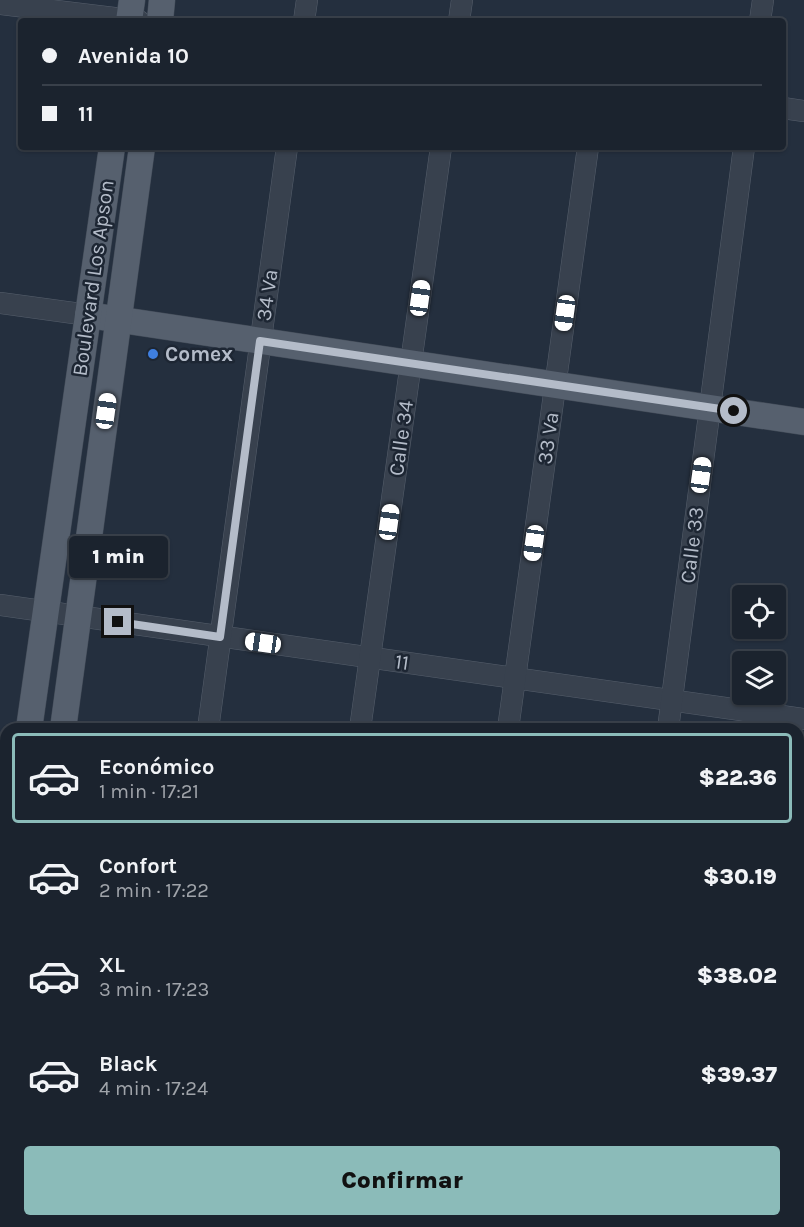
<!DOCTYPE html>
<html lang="es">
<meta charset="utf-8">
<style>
:root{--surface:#1b232e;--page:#242b36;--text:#f1f3f6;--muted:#a0a4aa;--line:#39404a;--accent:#8bbbb9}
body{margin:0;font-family:Karla,sans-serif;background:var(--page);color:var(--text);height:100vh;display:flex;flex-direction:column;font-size:22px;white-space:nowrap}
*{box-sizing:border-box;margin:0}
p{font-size:20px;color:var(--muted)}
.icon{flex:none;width:33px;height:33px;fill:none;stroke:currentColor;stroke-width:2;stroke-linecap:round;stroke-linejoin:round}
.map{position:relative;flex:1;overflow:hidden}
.panel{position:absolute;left:0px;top:723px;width:804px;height:504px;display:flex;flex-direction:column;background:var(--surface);border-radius:18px 18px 0 0;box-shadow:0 2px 4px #0004,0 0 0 2px var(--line)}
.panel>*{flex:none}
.top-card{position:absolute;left:18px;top:18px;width:768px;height:132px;border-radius:6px;box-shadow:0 2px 4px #0004,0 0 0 2px var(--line);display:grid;align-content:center;height:132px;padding:0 24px;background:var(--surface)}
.fabs{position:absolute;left:732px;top:585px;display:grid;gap:12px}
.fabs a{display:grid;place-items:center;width:54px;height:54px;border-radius:6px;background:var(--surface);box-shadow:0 2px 4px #0004,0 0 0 2px var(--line);font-size:30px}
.end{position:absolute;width:27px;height:27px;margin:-14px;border:8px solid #b4bcc9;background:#111;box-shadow:0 0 0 3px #111}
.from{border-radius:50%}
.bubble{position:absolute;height:42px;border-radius:6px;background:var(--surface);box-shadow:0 2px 4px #0004,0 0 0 2px var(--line);font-size:20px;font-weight:800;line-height:42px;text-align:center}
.car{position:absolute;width:18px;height:36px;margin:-18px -9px;border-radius:8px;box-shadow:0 0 4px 2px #0007;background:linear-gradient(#fff 24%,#345 0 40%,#fff 0 76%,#345 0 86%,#fff 0)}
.top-card b{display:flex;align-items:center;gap:21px;height:57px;font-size:22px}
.top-card b+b{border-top:2px solid var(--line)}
.top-card i{width:15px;height:15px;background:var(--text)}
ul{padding:10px 0 0;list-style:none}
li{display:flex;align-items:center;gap:18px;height:90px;margin:0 12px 9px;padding:0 12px;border:3px solid transparent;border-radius:6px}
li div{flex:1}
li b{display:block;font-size:22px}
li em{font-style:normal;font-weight:800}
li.current{border-color:var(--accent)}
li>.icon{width:54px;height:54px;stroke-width:1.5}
.cta{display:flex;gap:12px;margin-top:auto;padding:12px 24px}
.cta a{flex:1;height:69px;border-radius:6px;background:var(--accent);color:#111;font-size:24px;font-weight:800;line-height:69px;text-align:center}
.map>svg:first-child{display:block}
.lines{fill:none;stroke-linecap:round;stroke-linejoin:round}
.minor-casing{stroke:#565f6c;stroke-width:22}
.major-casing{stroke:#414a57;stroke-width:27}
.minor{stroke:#38414e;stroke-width:21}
.major{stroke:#56606e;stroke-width:26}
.route{stroke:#b4bcc9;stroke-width:8}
.shop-dot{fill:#3f7fe0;stroke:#1d2633;stroke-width:2}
.labels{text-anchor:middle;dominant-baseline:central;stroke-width:5;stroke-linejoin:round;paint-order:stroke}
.street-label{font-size:21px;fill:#b4bcc9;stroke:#1d2633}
.poi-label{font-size:21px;font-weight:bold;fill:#b4bcc9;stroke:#1d2633;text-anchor:start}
</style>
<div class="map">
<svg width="804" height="1227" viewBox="0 0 804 1227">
<rect width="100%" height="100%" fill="#242f3e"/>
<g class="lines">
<g class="minor-casing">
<g id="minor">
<path d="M 0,4 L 139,21"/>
<path d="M 304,21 L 307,0"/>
<path d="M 459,21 L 462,0"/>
<path d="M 760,21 L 763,0"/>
<path d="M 783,108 L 804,111"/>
<path d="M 0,303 L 88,315"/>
<path d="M 0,605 L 804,719"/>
<path d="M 208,729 L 287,147"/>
<path d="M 360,729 L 441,147"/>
<path d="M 508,729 L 588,147"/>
<path d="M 668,729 L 744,147"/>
<path d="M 798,836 L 804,783"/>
<path d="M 0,1217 L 6,1218"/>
<path d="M 26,1221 L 69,1227"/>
<path d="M 148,1227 L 149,1221"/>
<path d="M 295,1227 L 296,1221"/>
<path d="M 440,1227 L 441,1221"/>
<path d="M 603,1227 L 604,1221"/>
<path d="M 752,1227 L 752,1221"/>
</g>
</g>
<g class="major-casing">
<g id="major">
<path d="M 129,21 L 132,0"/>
<path d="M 160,21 L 162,0"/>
<path d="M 88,315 L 804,422"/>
<path d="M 29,729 L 112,147"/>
<path d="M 63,729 L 142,147"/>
<path d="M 0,930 L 6,888"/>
<path d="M 798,1017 L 804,1017"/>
<path d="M 0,1177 L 6,1136"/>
</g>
</g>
<use href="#minor" class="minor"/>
<use href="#major" class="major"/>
</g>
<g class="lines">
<path class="route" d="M 118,622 L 220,637 L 260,341 L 734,411"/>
</g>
<circle class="shop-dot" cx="153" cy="354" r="6"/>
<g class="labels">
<g class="street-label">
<text transform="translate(93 278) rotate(-82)">Boulevard Los Apson</text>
<text transform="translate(267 295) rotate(-82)">34 Va</text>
<text transform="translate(401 438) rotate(-82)">Calle 34</text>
<text transform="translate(548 438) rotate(-82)">33 Va</text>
<text transform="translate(692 545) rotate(-83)">Calle 33</text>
<text transform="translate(402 662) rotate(8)">11</text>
</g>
<g class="poi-label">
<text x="165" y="354">Comex</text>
</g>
</g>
</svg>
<div class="fabs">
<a><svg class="icon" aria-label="locate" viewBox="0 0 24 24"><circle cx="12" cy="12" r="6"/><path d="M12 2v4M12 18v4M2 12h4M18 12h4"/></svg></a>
<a><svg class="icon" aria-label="layers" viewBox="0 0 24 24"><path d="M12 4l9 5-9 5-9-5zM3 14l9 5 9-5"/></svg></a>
</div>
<i class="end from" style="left:734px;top:411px"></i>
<i class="end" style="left:118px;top:622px"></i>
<div class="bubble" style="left:69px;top:536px;width:99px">1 min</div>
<i class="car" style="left:420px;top:298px;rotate:8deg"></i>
<i class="car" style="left:565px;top:313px;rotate:188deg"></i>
<i class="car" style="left:106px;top:411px;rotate:8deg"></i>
<i class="car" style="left:701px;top:475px;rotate:8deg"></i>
<i class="car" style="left:389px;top:522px;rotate:8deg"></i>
<i class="car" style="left:534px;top:543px;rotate:188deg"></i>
<i class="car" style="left:263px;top:643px;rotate:278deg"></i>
<div class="top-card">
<b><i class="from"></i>Avenida 10</b>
<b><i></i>11</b>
</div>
<section class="panel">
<ul>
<li class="current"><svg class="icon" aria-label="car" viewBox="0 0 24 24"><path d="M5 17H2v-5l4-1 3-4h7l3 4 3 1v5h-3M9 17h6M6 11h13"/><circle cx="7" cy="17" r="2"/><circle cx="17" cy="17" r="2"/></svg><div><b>Económico</b><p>1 min · 17:21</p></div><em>$22.36</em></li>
<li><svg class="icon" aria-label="car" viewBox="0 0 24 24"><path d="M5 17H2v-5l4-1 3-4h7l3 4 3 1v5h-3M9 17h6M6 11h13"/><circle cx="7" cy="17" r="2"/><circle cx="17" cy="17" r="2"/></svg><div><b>Confort</b><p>2 min · 17:22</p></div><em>$30.19</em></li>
<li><svg class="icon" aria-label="car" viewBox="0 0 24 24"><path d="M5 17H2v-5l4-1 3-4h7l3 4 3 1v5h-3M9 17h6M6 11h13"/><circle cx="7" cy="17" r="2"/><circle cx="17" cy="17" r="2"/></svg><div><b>XL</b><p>3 min · 17:23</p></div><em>$38.02</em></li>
<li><svg class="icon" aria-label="car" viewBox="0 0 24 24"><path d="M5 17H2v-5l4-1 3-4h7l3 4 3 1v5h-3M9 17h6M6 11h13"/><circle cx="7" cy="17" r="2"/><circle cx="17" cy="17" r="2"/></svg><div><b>Black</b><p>4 min · 17:24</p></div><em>$39.37</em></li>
</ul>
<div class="cta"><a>Confirmar</a></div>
</section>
</div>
